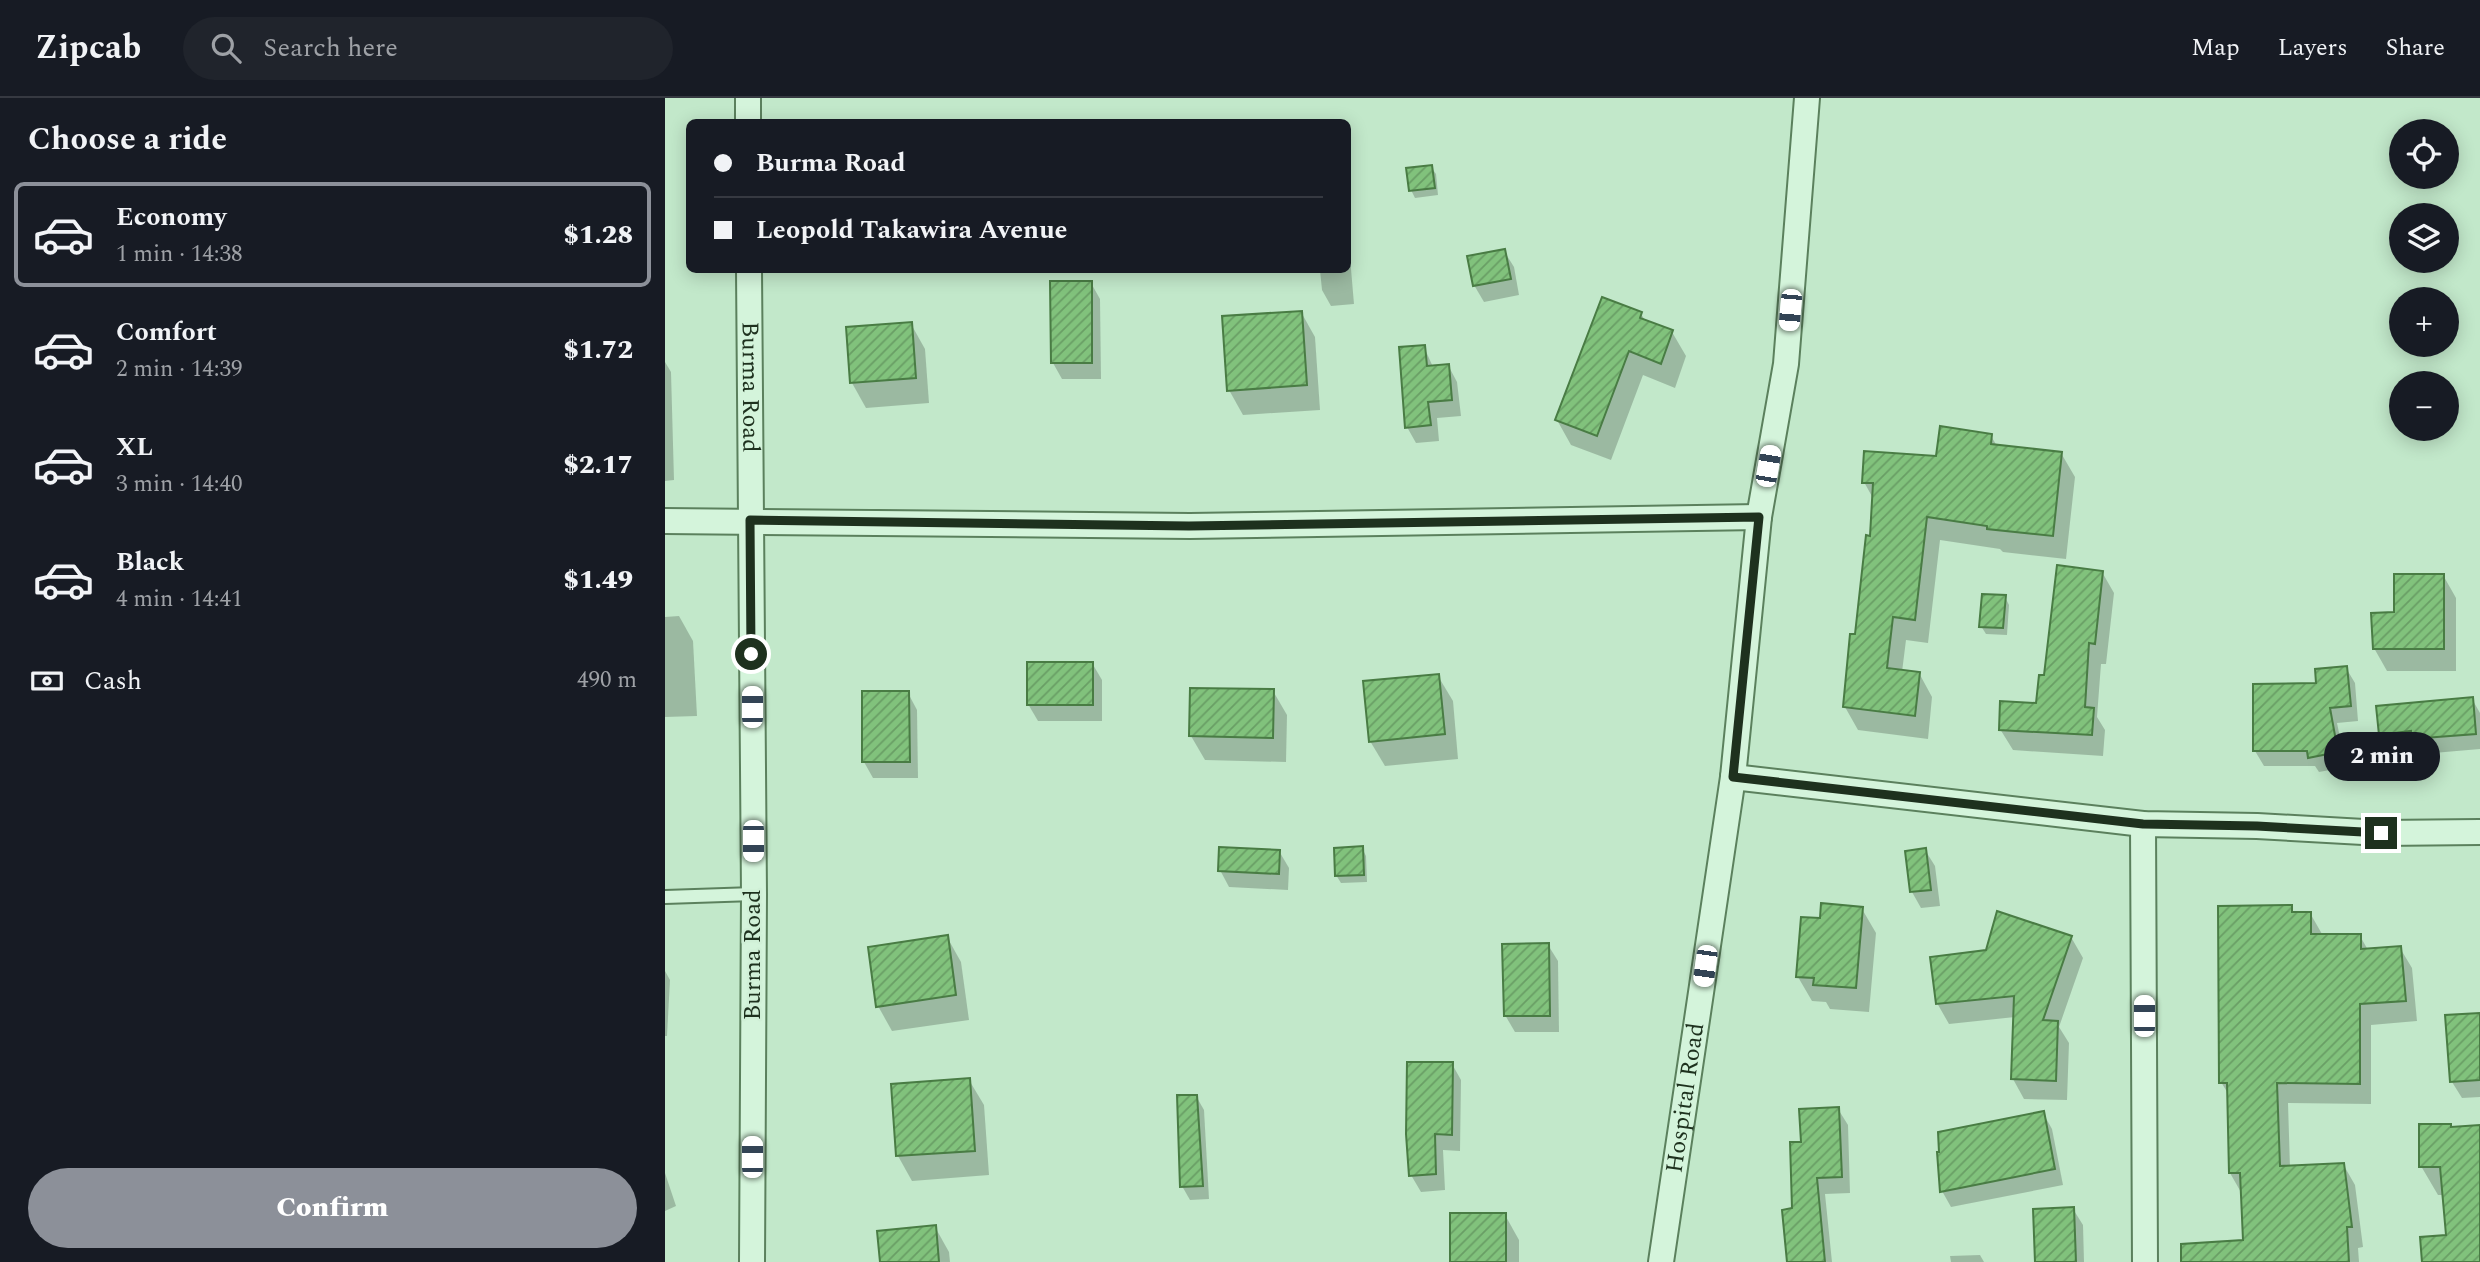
<!DOCTYPE html>
<meta charset="utf-8">
<style>
:root{--surface:#171b24;--page:#20242c;--text:#f1f3f6;--muted:#9ea1a6;--line:#363941;--accent:#8c9099}
body{margin:0;font-family:Spectral,serif;background:var(--page);color:var(--text);height:100vh;display:flex;flex-direction:column;font-size:26px;white-space:nowrap}
*{box-sizing:border-box;margin:0}
p{font-size:23px;color:var(--muted)}
.icon{flex:none;width:38px;height:38px;fill:none;stroke:currentColor;stroke-width:2;stroke-linecap:round;stroke-linejoin:round}
.map{position:relative;flex:1;overflow:hidden}
.details{display:flex;flex-direction:column;background:var(--surface);width:665px}
.details>*{flex:none}
.top-card{position:absolute;left:21px;top:21px;width:665px;height:154px;border-radius:10px;box-shadow:0 4px 18px #0003;display:grid;align-content:center;height:154px;padding:0 28px;background:var(--surface)}
.buttons{position:absolute;left:1724px;top:21px;display:grid;gap:14px}
.buttons a{display:grid;place-items:center;width:70px;height:70px;border-radius:50%;background:var(--surface);box-shadow:0 4px 18px #0003;font-size:35px}
.end{position:absolute;width:32px;height:32px;margin:-16px;border:9px solid #1e311e;background:#fff;box-shadow:0 0 0 4px #fff}
.from{border-radius:50%}
.bubble{position:absolute;height:49px;border-radius:24px;background:var(--surface);box-shadow:0 4px 18px #0003;font-size:23px;font-weight:800;line-height:49px;text-align:center}
.car{position:absolute;width:21px;height:42px;margin:-21px -10px;border-radius:9px;box-shadow:0 0 5px 2px #0007;background:linear-gradient(#fff 24%,#345 0 40%,#fff 0 76%,#345 0 86%,#fff 0)}
.top-card b{display:flex;align-items:center;gap:24px;height:66px;font-size:26px}
.top-card b+b{border-top:2px solid var(--line)}
.top-card i{width:18px;height:18px;background:var(--text)}
ul{padding:0;list-style:none}
li{display:flex;align-items:center;gap:21px;height:105px;margin:0 14px 10px;padding:0 14px;border:4px solid transparent;border-radius:10px}
li div{flex:1}
li b{display:block;font-size:26px}
li em{font-style:normal;font-weight:800}
li.active{border-color:var(--accent)}
li>.icon{width:63px;height:63px;stroke-width:1.5}
h2{padding:0 28px;font-size:32px;line-height:84px}
.pay{display:flex;align-items:center;gap:18px;height:77px;padding:0 28px;font-size:26px}
.pay p{margin-inline-start:auto}
.action{display:flex;gap:14px;margin-top:auto;padding:14px 28px}
.action a{flex:1;height:80px;border-radius:42px;background:var(--accent);color:#fff;font-size:28px;font-weight:800;line-height:80px;text-align:center}
header{display:flex;align-items:center;gap:42px;box-sizing:border-box;height:98px;padding:0 35px;background:var(--surface);border-bottom:2px solid var(--line)}
header strong{font-size:33px}
nav{display:flex;gap:38px;margin-inline-start:auto;font-size:24px}
.search{width:490px;height:63px;background:var(--page);display:flex;align-items:center;gap:18px;box-sizing:border-box;padding:0 24px;border-radius:38px;color:var(--muted);font-size:26px}
main{display:flex;flex:1;min-height:0}
.map>svg:first-child{display:block}
.shadow{fill:#0003}
.building{fill:url(#building-hatch);stroke:#497c44;stroke-width:2}
.lines{fill:none;stroke-linecap:round;stroke-linejoin:round}
.service-casing{stroke:#5b805d;stroke-width:16}
.minor-casing{stroke:#5b805d;stroke-width:28}
.service{stroke:#d4f4db;stroke-width:12}
.minor{stroke:#d4f4db;stroke-width:24}
.route{stroke:#1e311e;stroke-width:9}
.labels{text-anchor:middle;dominant-baseline:central;stroke-width:5;stroke-linejoin:round;paint-order:stroke}
.street-label{font-size:24px;fill:#1e311e;stroke:#d0f0d7}
</style>
<header>
<strong>Zipcab</strong>
<div class="search"><svg class="icon" aria-label="search" viewBox="0 0 24 24"><circle cx="10" cy="10" r="6"/><path d="M15 15l6 6"/></svg>Search here</div>
<nav><a>Map</a><a>Layers</a><a>Share</a></nav>
</header>
<main>
<section class="details">
<h2>Choose a ride</h2>
<ul>
<li class="active"><svg class="icon" aria-label="car" viewBox="0 0 24 24"><path d="M5 17H2v-5l4-1 3-4h7l3 4 3 1v5h-3M9 17h6M6 11h13"/><circle cx="7" cy="17" r="2"/><circle cx="17" cy="17" r="2"/></svg><div><b>Economy</b><p>1 min · 14:38</p></div><em>$1.28</em></li>
<li><svg class="icon" aria-label="car" viewBox="0 0 24 24"><path d="M5 17H2v-5l4-1 3-4h7l3 4 3 1v5h-3M9 17h6M6 11h13"/><circle cx="7" cy="17" r="2"/><circle cx="17" cy="17" r="2"/></svg><div><b>Comfort</b><p>2 min · 14:39</p></div><em>$1.72</em></li>
<li><svg class="icon" aria-label="car" viewBox="0 0 24 24"><path d="M5 17H2v-5l4-1 3-4h7l3 4 3 1v5h-3M9 17h6M6 11h13"/><circle cx="7" cy="17" r="2"/><circle cx="17" cy="17" r="2"/></svg><div><b>XL</b><p>3 min · 14:40</p></div><em>$2.17</em></li>
<li><svg class="icon" aria-label="car" viewBox="0 0 24 24"><path d="M5 17H2v-5l4-1 3-4h7l3 4 3 1v5h-3M9 17h6M6 11h13"/><circle cx="7" cy="17" r="2"/><circle cx="17" cy="17" r="2"/></svg><div><b>Black</b><p>4 min · 14:41</p></div><em>$1.49</em></li>
</ul>
<div class="pay"><svg class="icon" aria-label="cash" viewBox="0 0 24 24"><path d="M3 7h18v10H3z"/><circle cx="12" cy="12" r="2"/></svg>Cash<p>490 m</p></div>
<div class="action"><a>Confirm</a></div>
</section>
<div class="map">
<svg width="1815" height="1164" viewBox="0 0 1815 1164">
<defs>
<pattern id="building-hatch" width="6" height="6" patternUnits="userSpaceOnUse" patternTransform="scale(1.75)"><rect width="6" height="6" fill="#81c27c"/><path d="M-1 1l2-2M0 6l6-6M5 7l2-2" fill="none" stroke="#699e65"/></pattern>
</defs>
<rect width="100%" height="100%" fill="#c2e8ca"/>
<g class="shadow">
<path d="M 766,69 L 771,76 L 773,97 L 750,100 L 746,92 Z"/>
<path d="M 682,124 L 689,206 L 666,208 L 657,192 L 655,172 L 682,172 Z"/>
<path d="M 839,153 L 849,169 L 854,197 L 819,204 L 809,187 Z"/>
<path d="M 426,185 L 435,201 L 436,281 L 397,281 L 388,265 Z"/>
<path d="M 636,214 L 650,239 L 655,312 L 578,317 L 564,292 Z"/>
<path d="M 976,216 L 981,224 L 1007,234 L 1021,258 L 1010,290 L 978,277 L 946,362 L 906,347 L 892,322 Z"/>
<path d="M 246,226 L 260,251 L 264,305 L 201,310 L 187,285 Z"/>
<path d="M 759,249 L 768,269 L 783,267 L 792,284 L 796,318 L 772,320 L 774,343 L 751,345 L 742,329 Z"/>
<path d="M 0,264 L 6,274 L 9,382 L 0,383 Z"/>
<path d="M 1326,338 L 1332,348 L 1396,355 L 1410,379 L 1401,461 L 1338,454 L 1335,451 L 1275,442 L 1263,545 L 1241,542 L 1237,574 L 1254,575 L 1267,599 L 1263,641 L 1193,632 L 1180,609 L 1207,440 L 1209,402 L 1199,384 L 1273,360 Z"/>
<path d="M 1437,474 L 1449,495 L 1441,566 L 1436,566 L 1432,619 L 1440,632 L 1438,658 L 1348,652 L 1335,631 L 1373,607 L 1381,579 Z"/>
<path d="M 1778,477 L 1791,500 L 1791,573 L 1722,573 L 1709,550 L 1731,516 Z"/>
<path d="M 1340,499 L 1344,507 L 1342,537 L 1321,536 L 1316,528 Z"/>
<path d="M 14,518 L 28,543 L 32,618 L 0,619 L 0,519 Z"/>
<path d="M 427,565 L 437,582 L 437,623 L 373,623 L 363,606 Z"/>
<path d="M 1681,570 L 1690,585 L 1693,623 L 1672,625 L 1681,669 L 1654,674 L 1650,668 L 1599,668 L 1590,653 L 1653,587 Z"/>
<path d="M 773,578 L 788,603 L 793,661 L 720,668 L 705,643 Z"/>
<path d="M 608,593 L 622,617 L 621,664 L 540,662 L 526,638 Z"/>
<path d="M 243,595 L 252,612 L 253,680 L 208,680 L 199,664 Z"/>
<path d="M 1807,601 L 1815,615 L 1815,651 L 1757,656 L 1753,648 L 1724,652 L 1716,637 Z"/>
<path d="M 697,750 L 701,758 L 702,784 L 676,785 L 671,777 Z"/>
<path d="M 1260,752 L 1270,768 L 1275,808 L 1256,810 L 1247,794 Z"/>
<path d="M 614,753 L 624,770 L 623,792 L 564,789 L 555,772 Z"/>
<path d="M 1626,809 L 1629,815 L 1645,815 L 1657,836 L 1695,838 L 1703,852 L 1735,850 L 1747,870 L 1752,923 L 1706,927 L 1706,1006 L 1623,1005 L 1625,1070 L 1678,1066 L 1690,1087 L 1698,1149 L 1693,1150 L 1694,1164 L 1555,1164 L 1580,1144 L 1577,1096 L 1565,1075 L 1564,997 L 1556,984 Z"/>
<path d="M 1197,811 L 1211,835 L 1204,914 L 1165,911 L 1161,904 L 1147,903 L 1133,879 L 1156,822 Z"/>
<path d="M 282,839 L 296,864 L 304,922 L 227,933 L 213,908 Z"/>
<path d="M 1406,839 L 1418,860 L 1394,929 L 1404,945 L 1402,1002 L 1359,1001 L 1348,981 L 1350,919 L 1284,926 L 1272,905 Z"/>
<path d="M 883,847 L 893,863 L 894,934 L 850,934 L 840,917 Z"/>
<path d="M 0,873 L 5,882 L 2,938 L 0,938 Z"/>
<path d="M 1815,917 L 1815,999 L 1797,1000 L 1787,984 Z"/>
<path d="M 787,966 L 796,982 L 795,1053 L 778,1052 L 780,1092 L 756,1094 L 746,1077 Z"/>
<path d="M 304,982 L 319,1007 L 324,1077 L 247,1083 L 233,1058 Z"/>
<path d="M 531,998 L 539,1012 L 544,1101 L 525,1102 L 517,1088 Z"/>
<path d="M 1173,1011 L 1183,1027 L 1185,1095 L 1160,1096 L 1167,1164 L 1124,1164 L 1137,1046 Z"/>
<path d="M 1378,1015 L 1387,1031 L 1398,1087 L 1286,1109 L 1277,1093 Z"/>
<path d="M 1815,1028 L 1815,1164 L 1759,1164 L 1783,1139 L 1779,1097 L 1773,1097 L 1756,1068 L 1787,1031 Z"/>
<path d="M 0,1075 L 11,1108 L 0,1113 Z"/>
<path d="M 1408,1111 L 1418,1127 L 1419,1164 L 1372,1164 Z"/>
<path d="M 840,1117 L 854,1142 L 854,1164 L 787,1164 Z"/>
<path d="M 270,1129 L 284,1154 L 285,1164 L 217,1164 Z"/>
<path d="M 1315,1157 L 1319,1164 L 1286,1164 L 1285,1158 Z"/>
</g>
<g class="building">
<path d="M 767,67 L 770,90 L 744,93 L 741,70 Z"/>
<path d="M 840,151 L 846,181 L 808,188 L 802,158 Z"/>
<path d="M 385,183 L 427,183 L 427,265 L 386,265 Z"/>
<path d="M 937,199 L 977,214 L 975,220 L 1008,232 L 996,266 L 964,253 L 932,338 L 890,322 Z"/>
<path d="M 637,213 L 642,287 L 562,293 L 557,218 Z"/>
<path d="M 247,224 L 251,280 L 185,285 L 181,229 Z"/>
<path d="M 760,247 L 762,268 L 784,266 L 787,302 L 763,304 L 766,327 L 740,330 L 734,249 Z"/>
<path d="M 1275,328 L 1327,336 L 1326,346 L 1397,354 L 1388,438 L 1322,431 L 1322,428 L 1262,419 L 1250,522 L 1228,519 L 1222,570 L 1255,574 L 1250,618 L 1178,609 L 1185,536 L 1190,536 L 1201,437 L 1205,438 L 1208,385 L 1197,385 L 1199,353 L 1271,358 Z"/>
<path d="M 1392,467 L 1438,473 L 1430,546 L 1424,545 L 1420,609 L 1429,610 L 1427,637 L 1334,632 L 1335,603 L 1371,605 L 1374,577 L 1379,577 Z"/>
<path d="M 1729,476 L 1779,476 L 1779,551 L 1708,551 L 1706,515 L 1729,514 Z"/>
<path d="M 1317,496 L 1341,497 L 1338,530 L 1314,529 Z"/>
<rect x="362" y="564" width="66" height="43"/>
<path d="M 1682,568 L 1686,608 L 1665,610 L 1673,654 L 1643,660 L 1642,653 L 1588,653 L 1588,586 L 1651,585 L 1650,571 Z"/>
<path d="M 774,576 L 780,636 L 704,644 L 698,583 Z"/>
<path d="M 525,590 L 609,591 L 608,640 L 524,638 Z"/>
<path d="M 197,593 L 244,593 L 245,664 L 197,664 Z"/>
<path d="M 1808,599 L 1811,636 L 1746,641 L 1746,633 L 1714,637 L 1711,608 Z"/>
<path d="M 698,748 L 699,777 L 670,778 L 669,750 Z"/>
<path d="M 554,749 L 615,752 L 614,776 L 553,773 Z"/>
<path d="M 1261,750 L 1266,792 L 1245,794 L 1240,753 Z"/>
<path d="M 1156,805 L 1198,809 L 1191,890 L 1148,887 L 1149,880 L 1131,879 L 1136,819 L 1155,820 Z"/>
<path d="M 1627,807 L 1627,814 L 1646,814 L 1646,836 L 1696,836 L 1696,851 L 1736,848 L 1741,903 L 1695,906 L 1695,986 L 1612,985 L 1615,1068 L 1679,1065 L 1687,1129 L 1682,1129 L 1684,1164 L 1516,1164 L 1516,1146 L 1578,1142 L 1575,1075 L 1564,1075 L 1562,985 L 1554,985 L 1553,808 Z"/>
<path d="M 1332,813 L 1407,838 L 1378,922 L 1393,923 L 1391,983 L 1346,981 L 1349,898 L 1271,906 L 1265,859 L 1321,852 Z"/>
<path d="M 283,837 L 291,897 L 211,909 L 203,849 Z"/>
<path d="M 884,845 L 885,918 L 839,918 L 837,846 Z"/>
<path d="M 1815,915 L 1815,982 L 1785,984 L 1780,917 Z"/>
<path d="M 742,964 L 788,964 L 787,1037 L 770,1036 L 771,1076 L 744,1078 L 741,1036 Z"/>
<path d="M 305,980 L 310,1053 L 231,1058 L 226,986 Z"/>
<path d="M 512,997 L 532,997 L 538,1088 L 515,1089 Z"/>
<path d="M 1174,1009 L 1177,1079 L 1152,1080 L 1160,1164 L 1122,1164 L 1117,1112 L 1127,1110 L 1125,1044 L 1136,1044 L 1134,1011 Z"/>
<path d="M 1379,1013 L 1390,1071 L 1275,1094 L 1272,1054 L 1274,1054 L 1273,1034 Z"/>
<path d="M 1754,1026 L 1786,1026 L 1786,1029 L 1815,1027 L 1815,1164 L 1757,1164 L 1755,1139 L 1781,1137 L 1775,1069 L 1754,1069 Z"/>
<path d="M 1409,1109 L 1411,1164 L 1370,1164 L 1368,1111 Z"/>
<rect x="785" y="1115" width="56" height="49"/>
<path d="M 271,1127 L 274,1164 L 215,1164 L 212,1133 Z"/>
</g>
<g class="lines">
<g class="service-casing">
<path id="service" d="M 0,799 L 89,796"/>
</g>
<g class="minor-casing">
<g id="minor">
<path d="M 83,0 L 83,24"/>
<path id="s1" d="M 84,172 L 89,796 L 87,1164"/>
<path d="M 0,423 L 525,428 L 1094,419"/>
<path d="M 1068,679 L 1478,726 L 1592,728 L 1716,735 L 1815,734"/>
<path d="M 1478,726 L 1480,1164"/>
<path id="s2" d="M 996,1164 L 1068,679 L 1094,419 L 1121,266 L 1142,0"/>
</g>
</g>
<use href="#service" class="service"/>
<use href="#minor" class="minor"/>
</g>
<g class="lines">
<path class="route" d="M 86,556 L 85,422 L 524,428 L 1094,419 L 1068,679 L 1478,726 L 1592,728 L 1716,735"/>
</g>
<g class="labels">
<g class="street-label">
<text stroke="none"><textPath href="#s1" startOffset="117">Burma Road</textPath></text>
<text transform="translate(88 857) rotate(-90)">Burma Road</text>
<text stroke="none"><textPath href="#s2" startOffset="166">Hospital Road</textPath></text>
</g>
</g>
</svg>
<div class="buttons">
<a><svg class="icon" aria-label="locate" viewBox="0 0 24 24"><circle cx="12" cy="12" r="6"/><path d="M12 2v4M12 18v4M2 12h4M18 12h4"/></svg></a>
<a><svg class="icon" aria-label="layers" viewBox="0 0 24 24"><path d="M12 4l9 5-9 5-9-5zM3 14l9 5 9-5"/></svg></a>
<a>+</a>
<a>−</a>
</div>
<i class="end from" style="left:86px;top:556px"></i>
<i class="end" style="left:1716px;top:735px"></i>
<div class="bubble" style="left:1659px;top:634px;width:116px">2 min</div>
<i class="car" style="left:1125px;top:212px;rotate:185deg"></i>
<i class="car" style="left:1103px;top:368px;rotate:10deg"></i>
<i class="car" style="left:87px;top:609px;rotate:0deg"></i>
<i class="car" style="left:88px;top:743px;rotate:180deg"></i>
<i class="car" style="left:1040px;top:868px;rotate:188deg"></i>
<i class="car" style="left:1479px;top:918px;rotate:0deg"></i>
<i class="car" style="left:87px;top:1059px;rotate:0deg"></i>
<div class="top-card">
<b><i class="from"></i>Burma Road</b>
<b><i></i>Leopold Takawira Avenue</b>
</div>
</div>
</main>
